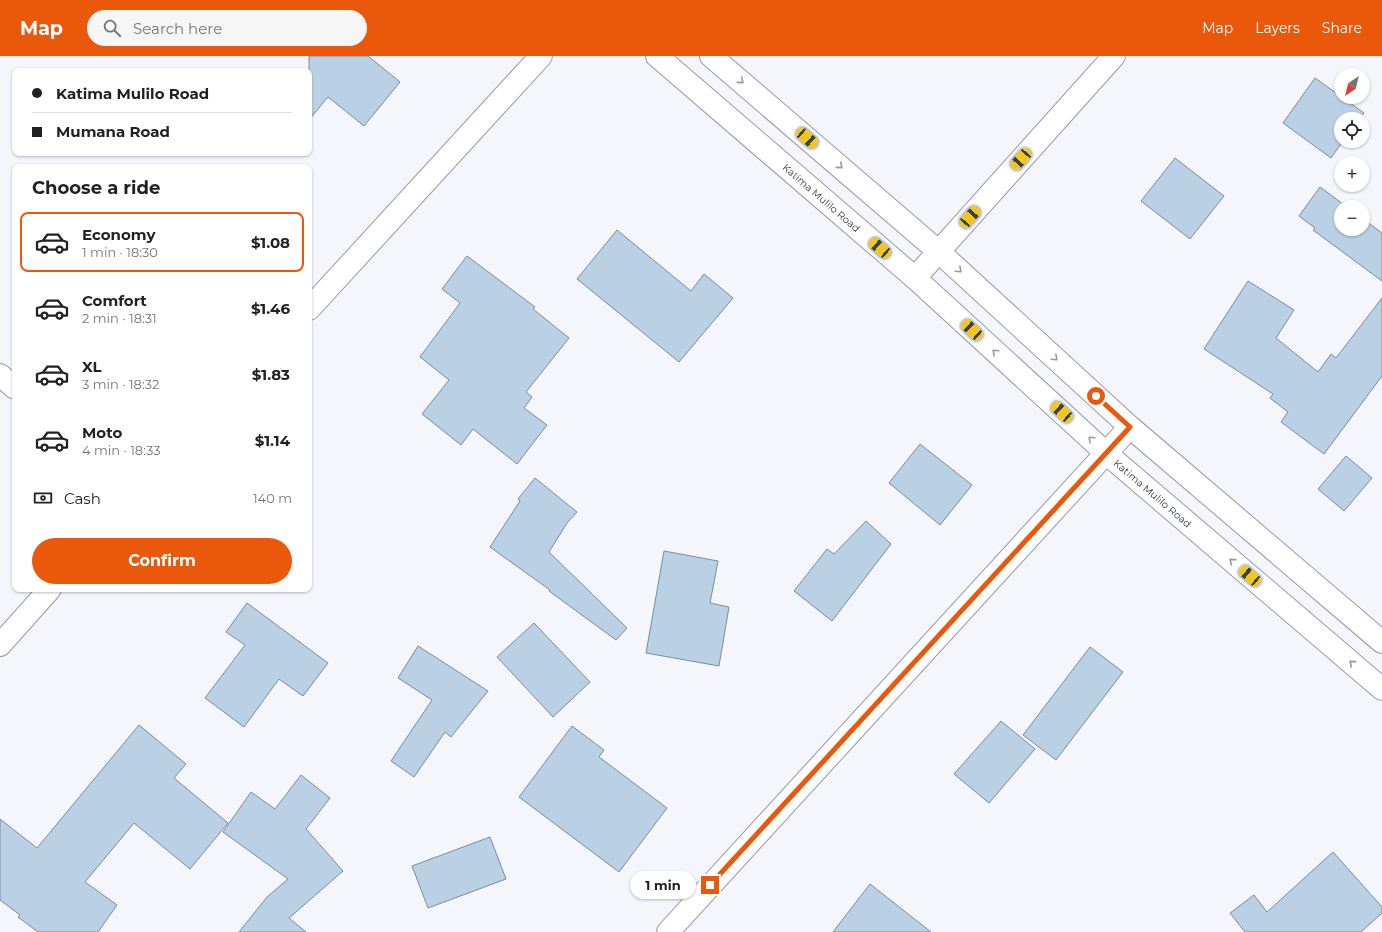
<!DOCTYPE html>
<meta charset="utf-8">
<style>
:root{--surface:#fff;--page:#f6f6f6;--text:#202124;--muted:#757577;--line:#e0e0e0;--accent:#ea580c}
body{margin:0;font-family:Montserrat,sans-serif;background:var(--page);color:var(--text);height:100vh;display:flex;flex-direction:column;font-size:15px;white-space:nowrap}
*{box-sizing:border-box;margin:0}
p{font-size:13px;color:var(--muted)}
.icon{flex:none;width:22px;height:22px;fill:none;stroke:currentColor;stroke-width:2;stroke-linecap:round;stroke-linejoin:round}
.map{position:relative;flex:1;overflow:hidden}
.panel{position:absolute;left:12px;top:108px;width:300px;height:428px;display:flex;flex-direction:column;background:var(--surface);border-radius:8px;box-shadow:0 1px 3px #0004}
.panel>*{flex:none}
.guide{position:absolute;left:12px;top:12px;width:300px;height:88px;border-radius:8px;box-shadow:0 1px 3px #0004;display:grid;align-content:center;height:88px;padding:0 20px;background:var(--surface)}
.needle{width:26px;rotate:215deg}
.controls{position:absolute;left:1334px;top:12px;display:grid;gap:8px}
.controls a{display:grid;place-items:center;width:36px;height:36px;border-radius:50%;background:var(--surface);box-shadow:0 1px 3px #0004;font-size:20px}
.end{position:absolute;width:18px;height:18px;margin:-9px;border:5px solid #ea580c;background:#fff;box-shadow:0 0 0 2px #fff}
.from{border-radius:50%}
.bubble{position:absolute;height:28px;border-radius:14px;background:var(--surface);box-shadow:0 1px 3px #0004;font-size:13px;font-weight:700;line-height:28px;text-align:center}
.car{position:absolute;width:12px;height:24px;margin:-12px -6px;border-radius:5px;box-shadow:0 0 3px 1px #0007;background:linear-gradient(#f5c518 24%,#345 0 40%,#f5c518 0 76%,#345 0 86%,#f5c518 0)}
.guide b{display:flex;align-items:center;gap:14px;height:38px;font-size:15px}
.guide b+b{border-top:1px solid var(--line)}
.guide i{width:10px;height:10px;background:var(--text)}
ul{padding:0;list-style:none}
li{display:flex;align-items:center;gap:12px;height:60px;margin:0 8px 6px;padding:0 12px;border:2px solid transparent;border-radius:8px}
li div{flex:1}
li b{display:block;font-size:15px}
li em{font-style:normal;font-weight:700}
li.on{border-color:var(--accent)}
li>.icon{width:36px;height:36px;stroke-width:1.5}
h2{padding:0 20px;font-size:18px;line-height:48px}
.pay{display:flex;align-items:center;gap:10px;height:44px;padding:0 20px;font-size:15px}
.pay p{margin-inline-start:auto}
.primary-button{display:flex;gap:8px;margin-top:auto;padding:8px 20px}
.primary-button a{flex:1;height:46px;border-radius:24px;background:var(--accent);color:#fff;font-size:16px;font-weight:700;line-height:46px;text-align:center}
header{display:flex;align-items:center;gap:24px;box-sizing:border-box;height:56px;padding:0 20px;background:var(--accent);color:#fff}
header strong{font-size:19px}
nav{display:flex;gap:22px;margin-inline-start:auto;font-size:14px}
.search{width:280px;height:36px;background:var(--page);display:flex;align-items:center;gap:10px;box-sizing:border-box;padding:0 14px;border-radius:22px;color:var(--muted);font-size:15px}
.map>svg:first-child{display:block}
.building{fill:#bad0e4;stroke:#778c9e}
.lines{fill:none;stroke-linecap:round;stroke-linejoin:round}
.minor-casing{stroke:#9399b1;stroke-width:24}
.major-casing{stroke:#9399b1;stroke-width:24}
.minor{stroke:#fff;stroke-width:22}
.major{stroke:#fff;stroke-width:22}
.oneway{stroke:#999a9f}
.route{stroke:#ea580c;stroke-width:5}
.labels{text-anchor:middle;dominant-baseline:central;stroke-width:3;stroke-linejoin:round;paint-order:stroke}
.street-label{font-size:10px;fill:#33353f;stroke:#fff}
</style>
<header>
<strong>Map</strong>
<div class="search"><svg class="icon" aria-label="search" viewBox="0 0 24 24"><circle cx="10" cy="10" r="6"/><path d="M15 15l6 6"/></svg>Search here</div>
<nav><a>Map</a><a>Layers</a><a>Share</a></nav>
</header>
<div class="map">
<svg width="1382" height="876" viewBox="0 0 1382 876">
<rect width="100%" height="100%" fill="#f4f6fb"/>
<g class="building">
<path d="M 309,0 L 368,0 L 400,26 L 364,70 L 328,41 L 309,64 Z"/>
<path d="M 1315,22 L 1364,57 L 1359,63 L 1341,63 L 1341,85 L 1343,85 L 1331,102 L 1283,67 Z"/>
<path d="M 1175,102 L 1224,140 L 1190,183 L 1141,145 Z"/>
<path d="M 1320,131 L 1347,151 L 1341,151 L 1341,173 L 1363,173 L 1363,163 L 1382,177 L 1382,225 L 1313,174 L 1315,172 L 1299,160 Z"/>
<path d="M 617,174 L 691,235 L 704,218 L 733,242 L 679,306 L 577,223 Z"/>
<path d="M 467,200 L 535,251 L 533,253 L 569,282 L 526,336 L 532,341 L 524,352 L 547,369 L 517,408 L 473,373 L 461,389 L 422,358 L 449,324 L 420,301 L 460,247 L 442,233 Z"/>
<path d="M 1248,225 L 1294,254 L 1276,282 L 1318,316 L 1331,298 L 1336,302 L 1382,242 L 1382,320 L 1324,398 L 1281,366 L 1288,356 L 1270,342 L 1273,338 L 1204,293 Z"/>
<path d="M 920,388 L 972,429 L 940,469 L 889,427 Z"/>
<path d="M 1346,400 L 1372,422 L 1344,455 L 1318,433 Z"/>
<path d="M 535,422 L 577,456 L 567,467 L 549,496 L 627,572 L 616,584 L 549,535 L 550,534 L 490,491 L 520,445 L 518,443 Z"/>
<path d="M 866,465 L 891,488 L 832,565 L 794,535 L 827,493 L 834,498 Z"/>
<path d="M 664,495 L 718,505 L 710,547 L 729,551 L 719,610 L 646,597 Z"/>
<path d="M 247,547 L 328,607 L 303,640 L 279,623 L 244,671 L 205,642 L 245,589 L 226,576 Z"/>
<path d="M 534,567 L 590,626 L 553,661 L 497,601 Z"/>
<path d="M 418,590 L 488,635 L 451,681 L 445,676 L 414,721 L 391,705 L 432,644 L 398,622 Z"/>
<path d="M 1090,591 L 1123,616 L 1056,704 L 1023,679 Z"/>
<path d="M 1001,665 L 1035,693 L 989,747 L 954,718 Z"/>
<path d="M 139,669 L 186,708 L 174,722 L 228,767 L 190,813 L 134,767 L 85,826 L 117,849 L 98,876 L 38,876 L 18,861 L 20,859 L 0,844 L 0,763 L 37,792 Z"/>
<path d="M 572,670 L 604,694 L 599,701 L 667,752 L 619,816 L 519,741 Z"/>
<path d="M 301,719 L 330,742 L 306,773 L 343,815 L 289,862 L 306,876 L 239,876 L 267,841 L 288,823 L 223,776 L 251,736 L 275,753 Z"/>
<path d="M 490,781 L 506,823 L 428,852 L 412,810 Z"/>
<path d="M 1333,796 L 1382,851 L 1382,857 L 1361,876 L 1245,876 L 1230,857 L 1254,839 L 1267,856 Z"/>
<path d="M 870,828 L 931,876 L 833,876 Z"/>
</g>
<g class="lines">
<g class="minor-casing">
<g id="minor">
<path d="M 915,222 L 1114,0"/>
<path d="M 309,253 L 541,0"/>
<path d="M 0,319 L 15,332"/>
<path d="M 0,589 L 50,533"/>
<path d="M 668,876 L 1130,371"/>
</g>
</g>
<g class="major-casing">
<g id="major">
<path id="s1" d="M 657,0 L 915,222 L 1107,398 L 1382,633"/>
<path d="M 711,0 L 938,195 L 1130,371 L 1382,586"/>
</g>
</g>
<use href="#minor" class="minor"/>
<use href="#major" class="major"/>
</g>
<defs><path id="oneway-chevron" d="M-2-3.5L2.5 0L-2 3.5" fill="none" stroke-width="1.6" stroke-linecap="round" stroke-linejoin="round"/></defs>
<g class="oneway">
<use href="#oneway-chevron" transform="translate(741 25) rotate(41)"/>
<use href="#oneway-chevron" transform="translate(840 110) rotate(41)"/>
<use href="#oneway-chevron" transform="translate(959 214) rotate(43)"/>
<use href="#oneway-chevron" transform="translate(995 296) rotate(-137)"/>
<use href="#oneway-chevron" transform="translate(1055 302) rotate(43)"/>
<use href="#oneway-chevron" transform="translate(1091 383) rotate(-137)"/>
<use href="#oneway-chevron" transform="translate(1232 505) rotate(-140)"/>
<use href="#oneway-chevron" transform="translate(1352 607) rotate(-140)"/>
</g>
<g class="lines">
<path class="route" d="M 710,829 L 1130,371 L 1096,340"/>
</g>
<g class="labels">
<g class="street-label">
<text stroke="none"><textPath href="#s1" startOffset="217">Katima Mulilo Road</textPath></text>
<text stroke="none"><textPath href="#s1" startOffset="661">Katima Mulilo Road</textPath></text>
</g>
</g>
</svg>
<div class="controls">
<a><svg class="needle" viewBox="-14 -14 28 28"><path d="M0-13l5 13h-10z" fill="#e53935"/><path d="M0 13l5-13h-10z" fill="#757577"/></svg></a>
<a><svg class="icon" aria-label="locate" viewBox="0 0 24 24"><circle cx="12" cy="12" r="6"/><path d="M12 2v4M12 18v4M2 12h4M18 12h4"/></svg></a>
<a>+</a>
<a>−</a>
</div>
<i class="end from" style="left:1096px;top:340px"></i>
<i class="end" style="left:710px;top:829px"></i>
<div class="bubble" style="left:630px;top:815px;width:66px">1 min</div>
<i class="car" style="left:807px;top:82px;rotate:131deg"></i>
<i class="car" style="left:1021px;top:103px;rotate:222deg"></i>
<i class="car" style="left:970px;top:161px;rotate:42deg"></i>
<i class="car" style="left:880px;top:192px;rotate:311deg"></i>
<i class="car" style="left:972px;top:274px;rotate:313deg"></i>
<i class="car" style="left:1062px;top:356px;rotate:312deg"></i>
<i class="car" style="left:1250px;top:520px;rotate:310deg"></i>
<div class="guide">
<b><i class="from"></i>Katima Mulilo Road</b>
<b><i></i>Mumana Road</b>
</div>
<section class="panel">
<h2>Choose a ride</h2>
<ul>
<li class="on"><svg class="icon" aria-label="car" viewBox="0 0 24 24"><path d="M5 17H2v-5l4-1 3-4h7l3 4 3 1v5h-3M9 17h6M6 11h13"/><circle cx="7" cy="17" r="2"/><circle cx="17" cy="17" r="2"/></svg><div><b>Economy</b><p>1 min · 18:30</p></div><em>$1.08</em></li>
<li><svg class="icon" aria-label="car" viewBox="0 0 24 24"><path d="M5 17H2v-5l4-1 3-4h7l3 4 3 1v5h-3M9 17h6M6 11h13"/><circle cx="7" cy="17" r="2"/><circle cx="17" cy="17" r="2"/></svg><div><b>Comfort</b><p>2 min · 18:31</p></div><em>$1.46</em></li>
<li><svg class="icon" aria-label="car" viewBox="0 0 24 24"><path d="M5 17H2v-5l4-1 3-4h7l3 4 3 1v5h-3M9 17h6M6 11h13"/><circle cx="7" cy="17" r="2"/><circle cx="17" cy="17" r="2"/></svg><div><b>XL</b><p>3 min · 18:32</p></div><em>$1.83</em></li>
<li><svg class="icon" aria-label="car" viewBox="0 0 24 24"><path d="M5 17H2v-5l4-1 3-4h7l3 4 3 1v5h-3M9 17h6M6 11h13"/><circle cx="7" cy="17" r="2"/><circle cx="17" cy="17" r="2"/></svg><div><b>Moto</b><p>4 min · 18:33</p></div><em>$1.14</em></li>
</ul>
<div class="pay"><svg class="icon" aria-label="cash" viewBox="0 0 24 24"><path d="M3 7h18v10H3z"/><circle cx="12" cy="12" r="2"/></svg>Cash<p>140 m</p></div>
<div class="primary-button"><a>Confirm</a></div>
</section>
</div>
